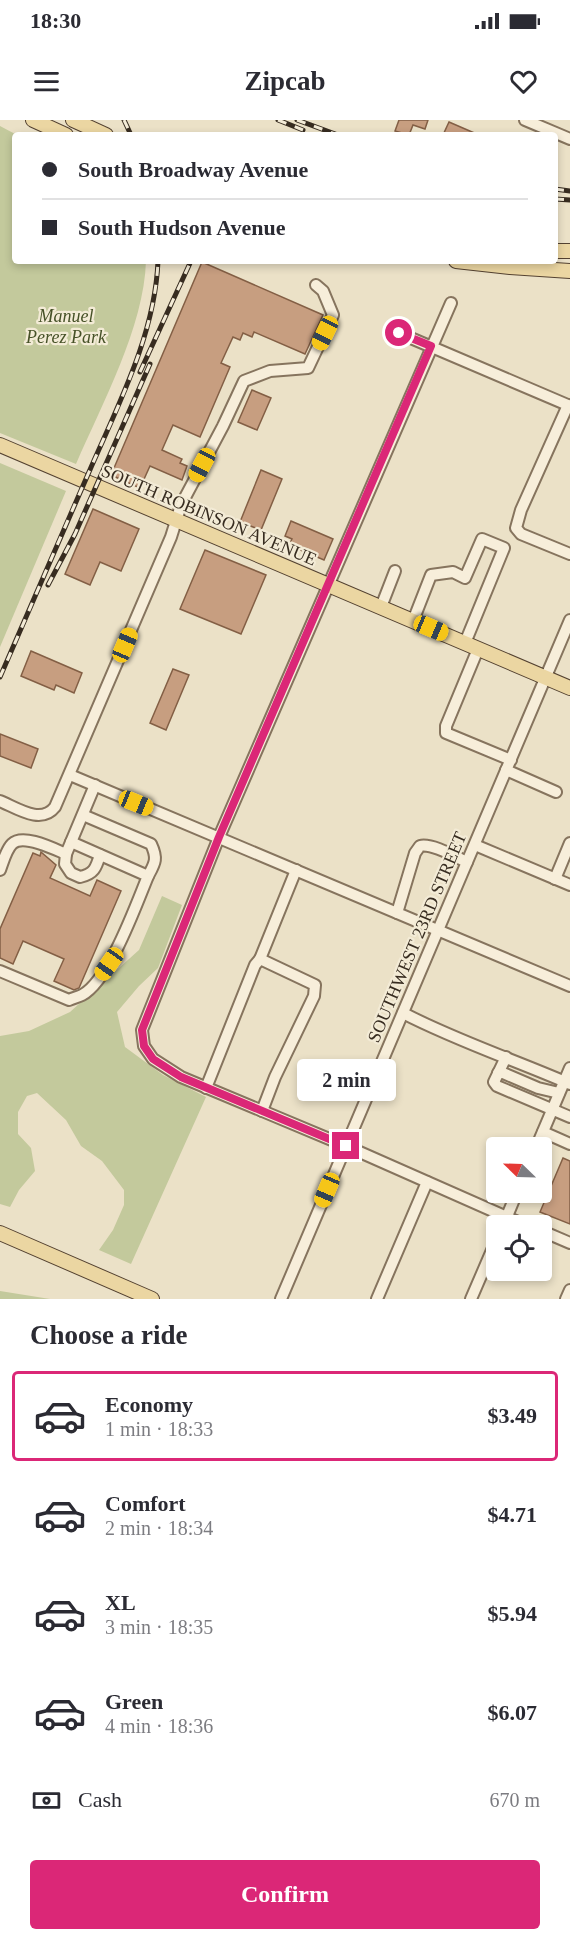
<!DOCTYPE html>
<meta charset="utf-8">
<style>
:root{--surface:#fff;--page:#f2f2f3;--text:#2b2b33;--muted:#7c7c81;--line:#e1e1e2;--accent:#db2777}
body{margin:0;font-family:Georgia,serif;background:var(--page);color:var(--text);height:100vh;display:flex;flex-direction:column;font-size:22px;white-space:nowrap}
*{box-sizing:border-box;margin:0}
p{font-size:20px;color:var(--muted)}
.icon{flex:none;width:33px;height:33px;fill:none;stroke:currentColor;stroke-width:2;stroke-linecap:round;stroke-linejoin:round}
.map{position:relative;height:1179px;overflow:hidden}
.side{display:flex;flex-direction:column;background:var(--surface);flex:1}
.side>*{flex:none}
.banner{position:absolute;left:12px;top:12px;width:546px;height:132px;border-radius:6px;box-shadow:0 3px 9px #0003;display:grid;align-content:center;height:132px;padding:0 30px;background:var(--surface)}
.needle{width:39px;rotate:293deg}
.fabs{position:absolute;left:486px;top:1017px;display:grid;gap:12px}
.fabs a{display:grid;place-items:center;width:66px;height:66px;border-radius:6px;background:var(--surface);box-shadow:0 3px 9px #0003;font-size:30px}
.end{position:absolute;width:27px;height:27px;margin:-14px;border:8px solid #db2777;background:#fff;box-shadow:0 0 0 3px #fff}
.from{border-radius:50%}
.bubble{position:absolute;height:42px;border-radius:6px;background:var(--surface);box-shadow:0 3px 9px #0003;font-size:20px;font-weight:600;line-height:42px;text-align:center}
.car{position:absolute;width:18px;height:36px;margin:-18px -9px;border-radius:8px;box-shadow:0 0 4px 2px #0007;background:linear-gradient(#f5c518 24%,#345 0 40%,#f5c518 0 76%,#345 0 86%,#f5c518 0)}
.banner b{display:flex;align-items:center;gap:21px;height:57px;font-size:22px}
.banner b+b{border-top:2px solid var(--line)}
.banner i{width:15px;height:15px;background:var(--text)}
ul{padding:0;list-style:none}
li{display:flex;align-items:center;gap:18px;height:90px;margin:0 12px 9px;padding:0 18px;border:3px solid transparent;border-radius:6px}
li div{flex:1}
li b{display:block;font-size:22px}
li em{font-style:normal;font-weight:600}
li.active{border-color:var(--accent)}
li>.icon{width:54px;height:54px;stroke-width:1.5}
h2{padding:0 30px;font-size:27px;line-height:72px}
.pay{display:flex;align-items:center;gap:15px;height:66px;padding:0 30px;font-size:22px}
.pay p{margin-inline-start:auto}
.primary-button{display:flex;gap:12px;margin-top:auto;padding:12px 30px}
.primary-button a{flex:1;height:69px;border-radius:6px;background:var(--accent);color:#fff;font-size:24px;font-weight:600;line-height:69px;text-align:center}
.status{display:flex;justify-content:space-between;align-items:center;height:42px;padding:0 30px;background:var(--surface);direction:ltr}
.status svg{height:16px;fill:currentColor}
header{display:flex;justify-content:space-between;align-items:center;height:78px;padding:0 30px;background:var(--surface);font-size:27px;font-weight:600}
.map>svg:first-child{display:block}
.green{fill:#c3c99c}
.building{fill:#c79e80;stroke:#835f45;stroke-width:1.5}
.lines{fill:none;stroke-linecap:round;stroke-linejoin:round}
.minor-casing{stroke:#86745e;stroke-width:14}
.major-casing{stroke:#544231;stroke-width:16}
.minor{stroke:#f7eeda;stroke-width:10}
.major{stroke:#ebd6a2;stroke-width:14}
.rail-casing{stroke:#372c20;stroke-width:5}
.rail{stroke:#f3ebd6;stroke-width:3;stroke-dasharray:9;stroke-linecap:butt}
.route{stroke:#db2777;stroke-width:8}
.labels{text-anchor:middle;dominant-baseline:central;stroke-width:4.5;stroke-linejoin:round;paint-order:stroke}
.park-label{font-size:18px;font-style:italic;fill:#475228;stroke:#f3ebd6}
.street-label{font-size:18px;fill:#372c20;stroke:#f3ebd6}
</style>
<div class="status"><b>18:30</b><svg viewBox="0 0 49 12"><path d="M0 12V9h3v3zM5 12V6h3v6zM10 12V3h3v9zM15 12V0h3v12zM26 1h20v11H26zM47 4h2v5h-2z"/></svg></div>
<header><svg class="icon" aria-label="menu" viewBox="0 0 24 24"><path d="M4 6h16M4 12h16M4 18h16"/></svg>Zipcab<svg class="icon" aria-label="heart" viewBox="0 0 24 24"><path d="M12 20l-8-8c-3-5 5-10 8-4 3-6 11-1 8 4z"/></svg></header>
<div class="map">
<svg width="570" height="1179" viewBox="0 0 570 1179">
<rect width="100%" height="100%" fill="#ebe1c7"/>
<g class="green">
<path d="M 0,6 L 17,15 L 15,15 L 15,141 L 146,141 C 144,207 102,284 76,344 L 0,313 Z"/>
<path d="M 0,343 L 66,371 L 0,527 Z"/>
<path d="M 162,776 L 182,785 L 158,848 L 139,866 L 117,892 L 125,927 L 163,955 L 206,977 L 131,1144 L 99,1130 L 113,1110 L 124,1085 L 124,1070 L 102,1041 L 81,1026 L 66,1000 L 37,973 L 27,976 L 18,992 L 18,1014 L 31,1028 L 35,1051 L 19,1070 L 10,1087 L 0,1084 L 0,916 L 29,911 L 70,892 L 139,830 Z"/>
<path d="M 0,1171 L 50,1179 L 0,1179 Z"/>
</g>
<g class="building">
<path d="M 399,0 L 428,0 L 425,9 L 413,5 L 409,15 L 395,11 Z"/>
<path d="M 449,2 L 479,15 L 443,15 Z"/>
<path d="M 202,142 L 323,195 L 305,234 L 254,212 L 252,217 L 243,213 L 240,220 L 233,217 L 221,243 L 230,247 L 200,317 L 173,305 L 162,330 L 182,339 L 180,343 L 187,346 L 182,360 L 150,346 L 140,368 L 111,355 Z"/>
<path d="M 252,270 L 271,278 L 257,310 L 238,302 Z"/>
<path d="M 261,350 L 282,359 L 261,410 L 240,402 Z"/>
<path d="M 93,389 L 139,409 L 121,451 L 100,442 L 90,465 L 65,454 Z"/>
<path d="M 291,401 L 333,419 L 324,440 L 289,425 L 292,419 L 285,416 Z"/>
<path d="M 205,430 L 266,455 L 241,514 L 180,489 Z"/>
<path d="M 31,531 L 82,553 L 74,573 L 56,565 L 54,570 L 21,556 Z"/>
<path d="M 173,549 L 189,555 L 166,610 L 150,603 Z"/>
<path d="M 0,614 L 38,629 L 31,648 L 0,636 Z"/>
<path d="M 41,732 L 56,745 L 50,758 L 90,776 L 97,760 L 121,771 L 79,868 L 74,870 L 54,861 L 64,839 L 23,821 L 13,844 L 0,838 L 0,809 L 33,733 L 40,736 Z"/>
<path d="M 563,1038 L 570,1041 L 570,1104 L 540,1092 Z"/>
</g>
<g class="lines">
<g class="minor-casing">
<g id="minor">
<path d="M 525,0 L 570,19"/>
<path d="M 451,183 L 219,717 L 142,910 L 144,926 L 153,939 L 181,957 L 346,1026 L 527,1106"/>
<path d="M 399,213 L 570,286"/>
<path d="M 568,285 L 521,390 L 516,408 L 521,414 L 570,434"/>
<path d="M 381,487 L 395,451"/>
<path d="M 413,501 L 431,455 L 453,452 L 465,458 L 482,419 L 504,428 L 465,523"/>
<path d="M 478,529 L 446,606 L 446,613 L 511,640"/>
<path d="M 506,650 L 556,672"/>
<path d="M 70,655 L 570,866"/>
<path d="M 0,681 C 17,688 41,705 55,687 L 171,417 L 181,385 L 223,306 L 244,261 L 270,251 L 308,248 L 333,195 L 323,171 L 316,165"/>
<path d="M 83,695 L 151,724 C 158,739 155,743 148,756"/>
<path d="M 475,725 L 570,765"/>
<path d="M 66,734 L 65,744 L 71,753 L 80,757 C 94,754 96,748 100,735"/>
<path d="M 0,750 C 3,742 6,730 12,724 C 23,713 54,729 66,734 L 95,665"/>
<path d="M 555,759 L 570,723"/>
<path d="M 397,793 L 415,733 L 420,726 C 432,723 456,737 467,742"/>
<path d="M 260,839 L 296,750"/>
<path d="M 0,851 L 69,880 C 73,878 78,877 82,875 C 109,861 136,785 148,756 L 71,722"/>
<path d="M 403,893 C 457,921 515,940 570,964"/>
<path d="M 506,937 L 494,962 L 497,966 L 570,997"/>
<path d="M 498,953 L 503,953 L 538,968 L 559,973"/>
<path d="M 206,968 L 255,845 L 260,839 L 315,865 L 314,876 L 275,957 L 262,991"/>
<path d="M 543,1012 L 570,1024"/>
<path d="M 536,1028 L 570,948"/>
<path d="M 503,1106 L 517,1072"/>
<path d="M 542,1111 L 570,1123"/>
<path d="M 281,1179 L 570,500"/>
<path d="M 377,1179 L 427,1062"/>
<path d="M 471,1179 L 496,1121"/>
<path d="M 566,1179 L 570,1170"/>
</g>
</g>
<g class="major-casing">
<g id="major">
<path d="M 33,0 L 66,15"/>
<path d="M 73,0 L 106,15"/>
<path d="M 555,131 L 570,131"/>
<path d="M 456,141 L 510,147 L 570,151"/>
<path d="M 0,325 L 570,568"/>
<path d="M 0,1113 L 152,1179"/>
</g>
</g>
<use href="#minor" class="minor"/>
<use href="#major" class="major"/>
<g class="rail-casing">
<g id="rail">
<path d="M 124,0 L 131,15"/>
<path d="M 278,0 L 303,10"/>
<path d="M 297,0 L 338,15"/>
<path d="M 555,69 L 570,71"/>
<path d="M 555,79 L 570,80"/>
<path d="M 140,252 L 191,141"/>
<path d="M 48,465 L 75,414 L 150,244"/>
<path d="M 0,557 C 30,489 59,420 89,352 C 118,285 155,215 158,141"/>
</g>
</g>
<use href="#rail" class="rail"/>
</g>
<g class="lines">
<path class="route" d="M 346,1026 L 181,957 L 153,939 L 144,926 L 142,910 L 219,717 L 431,226 L 399,213"/>
</g>
<g class="labels">
<g class="park-label">
<text x="66" y="196">Manuel<tspan x="66" dy="21">Perez Park</tspan></text>
</g>
<g class="street-label">
<text transform="translate(209 395) rotate(23)">SOUTH ROBINSON AVENUE</text>
<text transform="translate(417 817) rotate(-67)">SOUTHWEST 23RD STREET</text>
</g>
</g>
</svg>
<div class="fabs">
<a><svg class="needle" viewBox="-14 -14 28 28"><path d="M0-13l5 13h-10z" fill="#e53935"/><path d="M0 13l5-13h-10z" fill="#7c7c81"/></svg></a>
<a><svg class="icon" aria-label="locate" viewBox="0 0 24 24"><circle cx="12" cy="12" r="6"/><path d="M12 2v4M12 18v4M2 12h4M18 12h4"/></svg></a>
</div>
<i class="end from" style="left:399px;top:213px"></i>
<i class="end" style="left:346px;top:1026px"></i>
<div class="bubble" style="left:297px;top:939px;width:99px">2 min</div>
<i class="car" style="left:325px;top:213px;rotate:206deg"></i>
<i class="car" style="left:202px;top:345px;rotate:208deg"></i>
<i class="car" style="left:431px;top:508px;rotate:113deg"></i>
<i class="car" style="left:125px;top:525px;rotate:23deg"></i>
<i class="car" style="left:136px;top:683px;rotate:112deg"></i>
<i class="car" style="left:109px;top:844px;rotate:215deg"></i>
<i class="car" style="left:327px;top:1070px;rotate:203deg"></i>
<div class="banner">
<b><i class="from"></i>South Broadway Avenue</b>
<b><i></i>South Hudson Avenue</b>
</div>
</div>
<section class="side">
<h2>Choose a ride</h2>
<ul>
<li class="active"><svg class="icon" aria-label="car" viewBox="0 0 24 24"><path d="M5 17H2v-5l4-1 3-4h7l3 4 3 1v5h-3M9 17h6M6 11h13"/><circle cx="7" cy="17" r="2"/><circle cx="17" cy="17" r="2"/></svg><div><b>Economy</b><p>1 min · 18:33</p></div><em>$3.49</em></li>
<li><svg class="icon" aria-label="car" viewBox="0 0 24 24"><path d="M5 17H2v-5l4-1 3-4h7l3 4 3 1v5h-3M9 17h6M6 11h13"/><circle cx="7" cy="17" r="2"/><circle cx="17" cy="17" r="2"/></svg><div><b>Comfort</b><p>2 min · 18:34</p></div><em>$4.71</em></li>
<li><svg class="icon" aria-label="car" viewBox="0 0 24 24"><path d="M5 17H2v-5l4-1 3-4h7l3 4 3 1v5h-3M9 17h6M6 11h13"/><circle cx="7" cy="17" r="2"/><circle cx="17" cy="17" r="2"/></svg><div><b>XL</b><p>3 min · 18:35</p></div><em>$5.94</em></li>
<li><svg class="icon" aria-label="car" viewBox="0 0 24 24"><path d="M5 17H2v-5l4-1 3-4h7l3 4 3 1v5h-3M9 17h6M6 11h13"/><circle cx="7" cy="17" r="2"/><circle cx="17" cy="17" r="2"/></svg><div><b>Green</b><p>4 min · 18:36</p></div><em>$6.07</em></li>
</ul>
<div class="pay"><svg class="icon" aria-label="cash" viewBox="0 0 24 24"><path d="M3 7h18v10H3z"/><circle cx="12" cy="12" r="2"/></svg>Cash<p>670 m</p></div>
<div class="primary-button"><a>Confirm</a></div>
</section>
